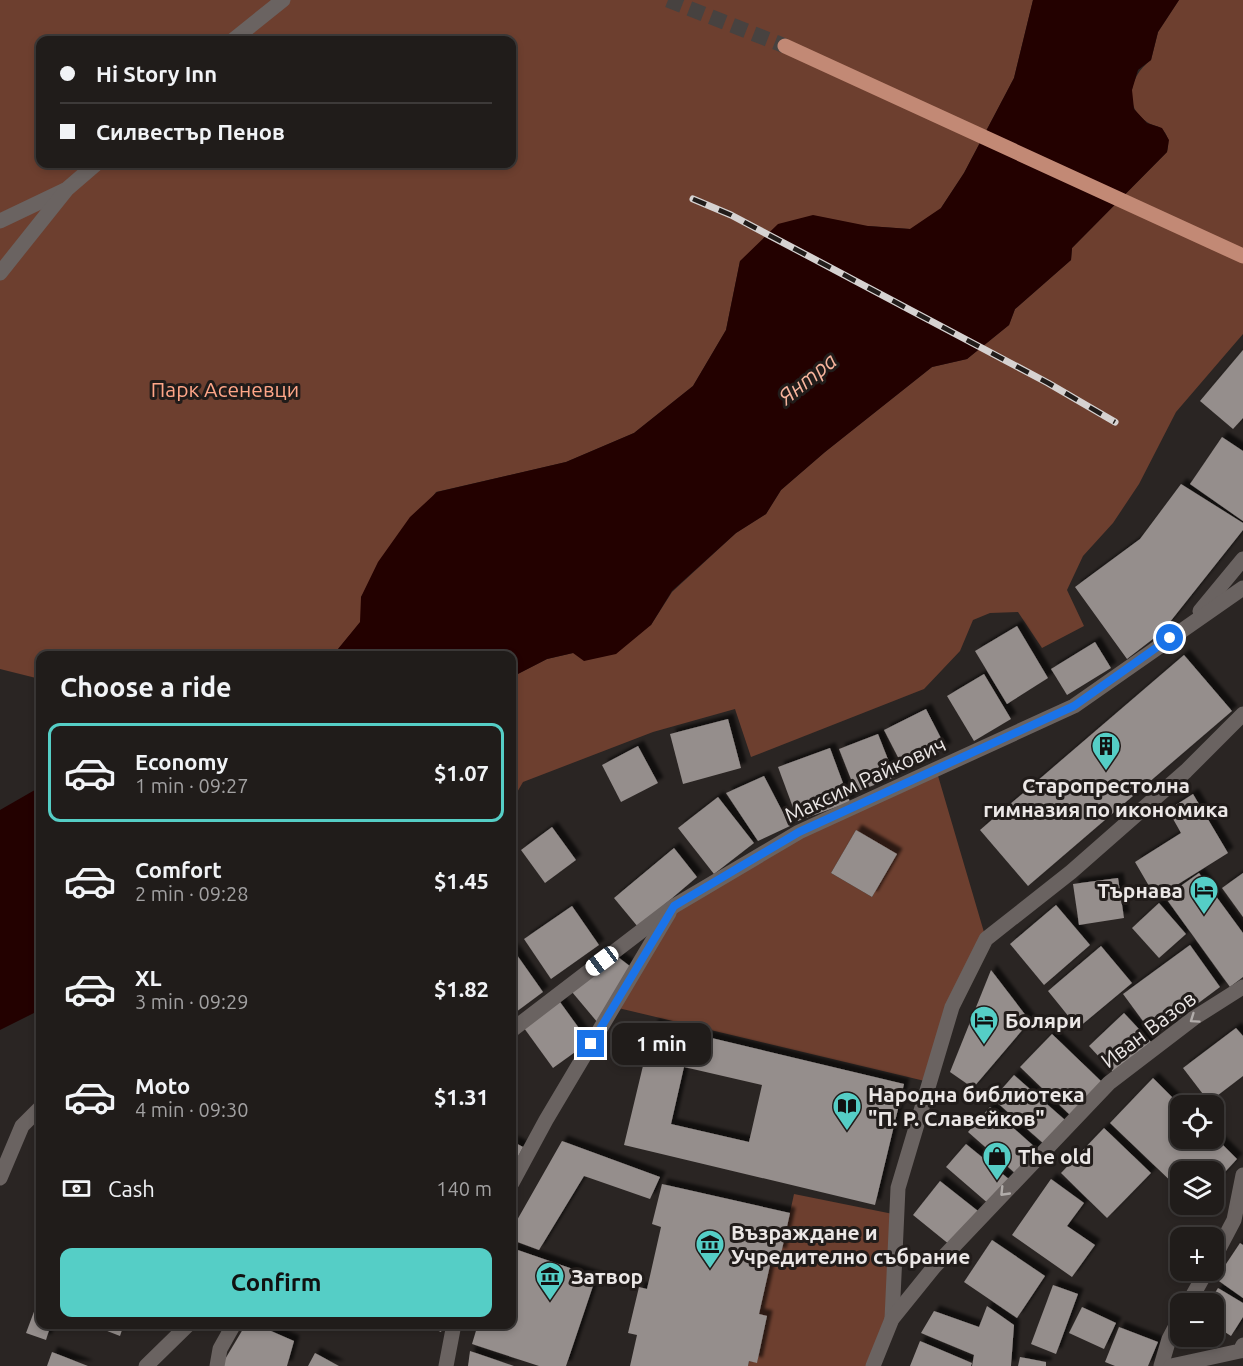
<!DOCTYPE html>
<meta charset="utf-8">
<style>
:root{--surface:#201c1a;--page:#282523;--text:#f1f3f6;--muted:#a2a1a2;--line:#3d3a39;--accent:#55cec6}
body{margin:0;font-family:Ubuntu,sans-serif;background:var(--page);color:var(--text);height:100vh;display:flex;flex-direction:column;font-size:22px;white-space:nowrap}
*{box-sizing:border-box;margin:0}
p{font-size:20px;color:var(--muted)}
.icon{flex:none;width:33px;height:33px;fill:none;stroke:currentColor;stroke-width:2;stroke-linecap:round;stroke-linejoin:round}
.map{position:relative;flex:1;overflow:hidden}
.side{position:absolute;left:36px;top:651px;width:480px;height:678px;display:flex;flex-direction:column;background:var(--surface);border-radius:12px;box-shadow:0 3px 9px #0003,0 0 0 2px var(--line)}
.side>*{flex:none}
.guide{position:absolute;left:36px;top:36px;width:480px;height:132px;border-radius:12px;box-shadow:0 3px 9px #0003,0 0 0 2px var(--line);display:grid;align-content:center;height:132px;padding:0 24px;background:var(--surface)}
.controls{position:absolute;left:1170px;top:1095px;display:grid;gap:12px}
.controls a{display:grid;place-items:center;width:54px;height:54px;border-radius:12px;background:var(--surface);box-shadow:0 3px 9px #0003,0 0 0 2px var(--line);font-size:30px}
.end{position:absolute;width:27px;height:27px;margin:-14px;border:8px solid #1a73e8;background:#fff;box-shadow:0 0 0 3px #fff}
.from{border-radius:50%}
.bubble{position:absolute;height:42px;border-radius:12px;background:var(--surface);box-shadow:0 3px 9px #0003,0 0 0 2px var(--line);font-size:20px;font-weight:700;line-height:42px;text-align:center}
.car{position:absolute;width:18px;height:36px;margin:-18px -9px;border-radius:8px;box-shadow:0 0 4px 2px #0007;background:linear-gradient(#fff 24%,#345 0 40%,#fff 0 76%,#345 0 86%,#fff 0)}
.guide b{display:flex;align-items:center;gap:21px;height:57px;font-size:22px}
.guide b+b{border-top:2px solid var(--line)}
.guide i{width:15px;height:15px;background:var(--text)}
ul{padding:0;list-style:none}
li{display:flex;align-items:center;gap:18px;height:99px;margin:0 12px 9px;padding:0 12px;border:3px solid transparent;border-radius:12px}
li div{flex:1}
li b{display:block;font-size:22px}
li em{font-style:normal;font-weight:700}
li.current{border-color:var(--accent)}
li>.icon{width:54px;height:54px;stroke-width:1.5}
h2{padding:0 24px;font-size:27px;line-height:72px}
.pay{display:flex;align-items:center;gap:15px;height:66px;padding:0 24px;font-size:22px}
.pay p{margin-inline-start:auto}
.primary-button{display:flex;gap:12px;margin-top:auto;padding:12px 24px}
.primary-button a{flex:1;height:69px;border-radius:12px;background:var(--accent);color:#111;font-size:24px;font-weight:700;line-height:69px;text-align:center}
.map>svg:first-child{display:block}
.green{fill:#6d3f2f;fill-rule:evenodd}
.water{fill:#230100}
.building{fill:#958e8c;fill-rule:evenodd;filter:url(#shadow)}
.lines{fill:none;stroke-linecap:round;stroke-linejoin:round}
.major-tunnel{stroke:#474240;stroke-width:15;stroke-dasharray:15 8;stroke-linecap:butt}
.minor{stroke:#6a6361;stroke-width:15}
.major{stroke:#c28975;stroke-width:15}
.rail-casing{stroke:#d6d2d1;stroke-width:7}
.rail{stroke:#211c1a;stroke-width:4.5;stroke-dasharray:14;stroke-linecap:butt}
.oneway{stroke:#b1acaa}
.route{stroke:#1a73e8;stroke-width:8}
.labels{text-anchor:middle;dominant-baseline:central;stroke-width:6;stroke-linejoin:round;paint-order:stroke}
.park-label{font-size:21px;fill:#ffa688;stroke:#211c1a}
.street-label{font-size:21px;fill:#ebe7e6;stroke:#211c1a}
.poi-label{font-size:21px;font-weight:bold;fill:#ebe7e6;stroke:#211c1a;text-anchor:start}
.water-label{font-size:22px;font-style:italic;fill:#f7b49d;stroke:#211c1a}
</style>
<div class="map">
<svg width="1243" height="1366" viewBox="0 0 1243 1366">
<defs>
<filter id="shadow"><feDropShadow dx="5.5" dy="-5.5" stdDeviation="1.5" flood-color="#0009"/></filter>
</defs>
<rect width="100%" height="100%" fill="#2a2523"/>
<g class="green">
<path d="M 0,0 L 1033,0 L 1014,78 L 964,173 L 941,208 L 940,222 L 910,229 L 868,226 L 740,261 L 726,330 L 693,386 L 634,433 L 566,462 L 436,492 L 361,597 L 361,622 L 338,649 L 319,656 L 40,656 L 40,679 L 0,669 ZM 40,40 L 512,40 L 512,164 L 40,164 Z"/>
<path d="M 1179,0 L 1243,0 L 1243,334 L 1176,412 L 1139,484 L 1113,523 L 1083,556 L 1067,590 L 1084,626 L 1042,648 L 1018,612 L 990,613 L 973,620 L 960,651 L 924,689 L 751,757 L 735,709 L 653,732 L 523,782 L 512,801 L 512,677 L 547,659 L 573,653 L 651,625 L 672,592 L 736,533 L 766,514 L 781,490 L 825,452 L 932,367 L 967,359 L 1009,325 L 1015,309 L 1071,260 L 1072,248 L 1167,152 C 1169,143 1169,137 1163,130 C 1159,125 1152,126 1147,122 C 1122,106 1130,75 1151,60 L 1158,32 Z"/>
<path d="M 936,769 L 986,939 L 929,1082 L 614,1007 L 674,906 L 799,832 ZM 856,830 L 896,854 L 872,897 L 831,873 Z"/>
<path d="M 794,1194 L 898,1215 L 892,1319 L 873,1366 L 748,1366 L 749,1361 L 757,1362 L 767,1317 L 759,1314 L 773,1252 L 781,1254 Z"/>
</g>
<g class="water">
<path d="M 1033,0 L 1179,0 L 1158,32 L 1151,60 L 1138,70 L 1132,90 L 1134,109 L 1147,123 L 1162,128 L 1169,140 L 1167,152 L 1072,248 L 1071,260 L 1015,309 L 1009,325 L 967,359 L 932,367 L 825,452 L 781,490 L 766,514 L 736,533 L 672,591 L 651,625 L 616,654 L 584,661 L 573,653 L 547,659 L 512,677 L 512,656 L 319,656 L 338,649 L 360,622 L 361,597 L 378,562 L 410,517 L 437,492 L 566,462 L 634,433 L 693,386 L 726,330 L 740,261 L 778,224 L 813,215 L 868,226 L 910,229 L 941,208 L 964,173 L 1014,78 Z"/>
<path d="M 40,787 L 40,1010 L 0,1030 L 0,810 Z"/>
</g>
<g class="building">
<path d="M 1243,350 L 1243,418 L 1233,429 L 1200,401 Z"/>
<path d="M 1222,437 L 1243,451 L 1243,521 L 1190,484 Z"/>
<path d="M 1181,484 L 1243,523 L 1243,530 L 1162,632 L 1127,659 L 1075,587 L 1140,539 Z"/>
<path d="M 1017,626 L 1048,678 L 1007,704 L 975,651 Z"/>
<path d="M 1095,642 L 1111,668 L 1067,695 L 1051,669 Z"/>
<path d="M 1184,655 L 1232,711 L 1028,886 L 980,830 Z"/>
<path d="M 984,674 L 1011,719 L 974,741 L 947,696 Z"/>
<path d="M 926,709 L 946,748 L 904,769 L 884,730 Z"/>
<path d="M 728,719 L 741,768 L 683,784 L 670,734 Z"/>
<path d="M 878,734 L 895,777 L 856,792 L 839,749 Z"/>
<path d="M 638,746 L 658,783 L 621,802 L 602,765 Z"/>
<path d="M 830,748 L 850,802 L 798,821 L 778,767 Z"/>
<path d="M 764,776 L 790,826 L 758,841 L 726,793 Z"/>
<path d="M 1193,794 L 1228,853 L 1156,898 L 1135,862 L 1181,833 L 1168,810 Z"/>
<path d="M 718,797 L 754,843 L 714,874 L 678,828 Z"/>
<path d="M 552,827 L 576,860 L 545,883 L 521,850 Z"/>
<path d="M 856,830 L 897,854 L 872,897 L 831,873 Z"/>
<path d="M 674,848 L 697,877 L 638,927 L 614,898 Z"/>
<path d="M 1199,873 L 1243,933 L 1243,977 L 1230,987 L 1165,897 Z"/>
<path d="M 1243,873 L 1243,917 L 1222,888 Z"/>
<path d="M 1118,878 L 1124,918 L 1079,925 L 1073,884 Z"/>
<path d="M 1159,903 L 1186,934 L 1159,958 L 1132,928 Z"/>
<path d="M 1056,905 L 1090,945 L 1044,985 L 1010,944 Z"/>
<path d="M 572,906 L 599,945 L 551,979 L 524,939 Z"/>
<path d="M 1190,945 L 1220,987 L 1154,1036 L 1123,994 Z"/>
<path d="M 1101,946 L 1132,983 L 1078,1028 L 1048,991 Z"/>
<path d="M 512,948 L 543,992 L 512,1015 Z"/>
<path d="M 618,957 L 631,967 L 598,1023 L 572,992 Z"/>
<path d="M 991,970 L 1030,1021 L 973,1088 L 950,1072 Z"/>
<path d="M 560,1002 L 589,1042 L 553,1068 L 524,1028 Z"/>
<path d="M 1124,1013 L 1151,1042 L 1116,1075 L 1089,1046 Z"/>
<path d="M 653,1024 L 904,1084 L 875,1205 L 624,1145 ZM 684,1067 L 762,1085 L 749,1142 L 671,1124 Z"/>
<path d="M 1236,1028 L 1243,1036 L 1243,1076 L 1209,1102 L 1183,1068 Z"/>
<path d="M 1052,1034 L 1103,1083 L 1071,1116 L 1020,1067 Z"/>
<path d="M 1014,1075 L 1065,1120 L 1044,1144 L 993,1099 Z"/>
<path d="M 1153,1078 L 1180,1105 L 1180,1138 L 1214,1138 L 1214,1136 L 1237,1159 L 1214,1184 L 1214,1172 L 1180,1172 L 1180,1190 L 1110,1123 Z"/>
<path d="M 990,1107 L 1037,1149 L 1016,1174 L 968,1132 Z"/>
<path d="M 1104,1128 L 1151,1173 L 1107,1218 L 1061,1173 Z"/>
<path d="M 512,1141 L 523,1147 L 512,1169 Z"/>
<path d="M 562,1141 L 660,1177 L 650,1199 L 584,1176 L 539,1250 L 512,1240 L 512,1229 Z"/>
<path d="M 966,1144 L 1010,1180 L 990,1205 L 946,1167 Z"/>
<path d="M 1051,1179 L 1084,1203 L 1067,1226 L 1095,1245 L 1072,1277 L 1012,1235 Z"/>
<path d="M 940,1181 L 978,1211 L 950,1245 L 913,1215 Z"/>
<path d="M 662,1184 L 790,1213 L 781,1254 L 773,1252 L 759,1314 L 767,1316 L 757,1363 L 749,1361 L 748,1366 L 630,1366 L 637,1335 L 628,1333 L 639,1287 L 647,1289 L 661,1227 L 652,1224 Z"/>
<path d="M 992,1240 L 1045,1276 L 1017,1318 L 964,1282 Z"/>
<path d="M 1240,1243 L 1243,1245 L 1243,1298 L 1216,1279 Z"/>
<path d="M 512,1248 L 596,1277 L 566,1366 L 539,1366 L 472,1344 L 478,1324 L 512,1324 Z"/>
<path d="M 1053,1285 L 1078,1294 L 1056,1354 L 1031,1344 Z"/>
<path d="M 1218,1288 L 1243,1303 L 1243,1317 L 1231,1336 L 1214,1325 L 1214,1304 L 1208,1304 Z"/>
<path d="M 38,1301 L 40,1302 L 40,1324 L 51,1324 L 46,1340 L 26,1333 Z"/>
<path d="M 987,1306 L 1014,1325 L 1011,1366 L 972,1366 L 974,1355 L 921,1333 L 934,1311 L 979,1327 Z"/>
<path d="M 1082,1307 L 1116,1323 L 1104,1349 L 1069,1333 Z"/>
<path d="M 98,1324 L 124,1324 L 120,1336 L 97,1327 Z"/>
<path d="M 246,1324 L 255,1324 L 294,1341 L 287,1366 L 221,1366 Z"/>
<path d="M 422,1324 L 444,1324 L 441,1332 Z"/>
<path d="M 1119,1327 L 1158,1342 L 1148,1366 L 1115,1366 L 1105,1362 Z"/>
<path d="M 920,1341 L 972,1363 L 971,1366 L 910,1366 Z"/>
<path d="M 470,1351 L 514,1366 L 468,1366 Z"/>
<path d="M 52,1352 L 88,1366 L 47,1366 Z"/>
<path d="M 315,1353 L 339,1366 L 308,1366 Z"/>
<path d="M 1020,1357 L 1046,1362 L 1046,1366 L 1018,1366 Z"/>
</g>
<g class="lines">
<path class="major-tunnel" d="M 668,0 L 785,46"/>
<g class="minor">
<path d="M 233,40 L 283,0"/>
<path d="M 0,221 L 65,190"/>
<path d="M 0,273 L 67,189 L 96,164"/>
<path d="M 1200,611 L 1243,559"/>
<path d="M 512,1030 L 674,906 L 799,832 L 1074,706 L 1243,588"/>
<path d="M 0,1178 L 22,1126 L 40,1108"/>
<path d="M 512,1183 L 546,1120 L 669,913"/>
<path d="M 1214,1258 L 1234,1220 L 1243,1175"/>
<path d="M 1188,1304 L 1207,1270"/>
<path d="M 892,1319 L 898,1188 L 952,1007 L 986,939 L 1071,872 L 1186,771 L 1243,714"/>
<path d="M 146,1366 L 189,1324"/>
<path d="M 217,1366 L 220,1349 L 234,1324"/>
<path d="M 446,1366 L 454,1324"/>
<path d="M 873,1366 L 892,1319 L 934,1267 L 1109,1083 L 1194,1018 L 1243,987"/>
<path d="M 1161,1366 L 1169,1339 L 1180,1318"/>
<path d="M 1171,1366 L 1240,1351 L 1243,1345"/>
</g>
<path class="major" d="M 785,46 L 1243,256"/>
<g class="rail-casing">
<path id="rail" d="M 693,199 L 731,215 L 1048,383 L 1115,422"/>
</g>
<use href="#rail" class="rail"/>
</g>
<defs><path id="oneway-chevron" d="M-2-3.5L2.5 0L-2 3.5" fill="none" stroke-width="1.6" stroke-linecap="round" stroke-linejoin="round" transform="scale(1.5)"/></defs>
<g class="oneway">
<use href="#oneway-chevron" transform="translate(1194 1019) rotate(145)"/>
<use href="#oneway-chevron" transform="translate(1004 1192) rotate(134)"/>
</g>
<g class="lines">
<path class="route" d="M 591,1044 L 674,906 L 799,832 L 1074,706 L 1170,638"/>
</g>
<defs>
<g id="building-pin" transform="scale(1.5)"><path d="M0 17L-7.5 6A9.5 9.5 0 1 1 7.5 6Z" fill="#55cec6" stroke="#211c1a"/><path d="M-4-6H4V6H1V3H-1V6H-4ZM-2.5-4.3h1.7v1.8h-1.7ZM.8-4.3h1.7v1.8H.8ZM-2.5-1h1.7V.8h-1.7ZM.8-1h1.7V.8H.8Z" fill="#111"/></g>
<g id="hotel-pin" transform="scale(1.5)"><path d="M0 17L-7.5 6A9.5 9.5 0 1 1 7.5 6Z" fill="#55cec6" stroke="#211c1a"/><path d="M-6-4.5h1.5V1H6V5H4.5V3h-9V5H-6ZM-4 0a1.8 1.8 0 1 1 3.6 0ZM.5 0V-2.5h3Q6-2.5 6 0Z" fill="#111"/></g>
<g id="library-pin" transform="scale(1.5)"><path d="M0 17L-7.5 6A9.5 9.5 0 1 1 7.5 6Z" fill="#55cec6" stroke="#211c1a"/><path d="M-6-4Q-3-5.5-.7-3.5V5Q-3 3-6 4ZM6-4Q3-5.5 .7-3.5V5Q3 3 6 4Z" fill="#111"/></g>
<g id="shop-pin" transform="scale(1.5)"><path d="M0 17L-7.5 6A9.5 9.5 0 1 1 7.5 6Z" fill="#55cec6" stroke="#211c1a"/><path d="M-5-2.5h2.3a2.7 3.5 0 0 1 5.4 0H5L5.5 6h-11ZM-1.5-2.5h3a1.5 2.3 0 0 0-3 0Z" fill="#111"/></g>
<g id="museum-pin" transform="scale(1.5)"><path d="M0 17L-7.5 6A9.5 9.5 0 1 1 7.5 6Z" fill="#55cec6" stroke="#211c1a"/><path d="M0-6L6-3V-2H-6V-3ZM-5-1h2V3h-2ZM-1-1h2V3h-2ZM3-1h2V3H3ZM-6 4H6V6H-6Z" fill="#111"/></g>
</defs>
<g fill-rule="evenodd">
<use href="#building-pin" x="1106" y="746"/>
<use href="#hotel-pin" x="1204" y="890"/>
<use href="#hotel-pin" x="984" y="1020"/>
<use href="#library-pin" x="847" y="1106"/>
<use href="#shop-pin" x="997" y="1156"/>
<use href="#museum-pin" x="710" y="1244"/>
<use href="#museum-pin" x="550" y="1276"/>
</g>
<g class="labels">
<g class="park-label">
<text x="225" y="389">Парк Асеневци</text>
</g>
<g class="street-label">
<text transform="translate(865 779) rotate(-25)">Максим Райкович</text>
<text transform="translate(1148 1029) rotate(-37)">Иван Вазов</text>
</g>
<g class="poi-label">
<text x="1106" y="785" text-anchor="middle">Старопрестолна<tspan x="1106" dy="24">гимназия по икономика</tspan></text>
<text x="1183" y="890" text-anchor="end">Търнава</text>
<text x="1005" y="1020">Боляри</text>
<text x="868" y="1094">Народна библиотека<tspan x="868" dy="24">"П. Р. Славейков"</tspan></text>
<text x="1018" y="1156">The old</text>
<text x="731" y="1232">Възраждане и<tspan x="731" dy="24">Учредително събрание</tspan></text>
<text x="571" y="1276">Затвор</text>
</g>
<g class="water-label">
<text transform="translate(807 378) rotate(-39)">Янтра</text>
</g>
</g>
</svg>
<div class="controls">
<a><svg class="icon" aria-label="locate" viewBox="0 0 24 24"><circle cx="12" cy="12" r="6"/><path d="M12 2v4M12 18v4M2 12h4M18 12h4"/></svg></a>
<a><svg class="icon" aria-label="layers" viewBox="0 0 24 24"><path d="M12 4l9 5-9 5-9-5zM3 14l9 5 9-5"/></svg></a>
<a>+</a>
<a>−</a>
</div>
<i class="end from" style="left:1170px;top:638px"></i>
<i class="end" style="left:591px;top:1044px"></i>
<div class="bubble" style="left:612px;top:1023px;width:99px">1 min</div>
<i class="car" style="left:602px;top:961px;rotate:233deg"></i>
<div class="guide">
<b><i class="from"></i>Hi Story Inn</b>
<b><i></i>Силвестър Пенов</b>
</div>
<section class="side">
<h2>Choose a ride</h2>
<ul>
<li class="current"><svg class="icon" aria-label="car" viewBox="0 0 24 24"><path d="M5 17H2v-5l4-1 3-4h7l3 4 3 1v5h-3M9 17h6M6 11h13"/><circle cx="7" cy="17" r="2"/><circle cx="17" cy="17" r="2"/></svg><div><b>Economy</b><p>1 min · 09:27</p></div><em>$1.07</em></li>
<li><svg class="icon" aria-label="car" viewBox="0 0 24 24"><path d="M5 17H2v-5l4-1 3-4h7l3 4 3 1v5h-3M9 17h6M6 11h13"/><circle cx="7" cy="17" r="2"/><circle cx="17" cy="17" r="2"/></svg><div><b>Comfort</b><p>2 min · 09:28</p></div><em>$1.45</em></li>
<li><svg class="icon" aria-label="car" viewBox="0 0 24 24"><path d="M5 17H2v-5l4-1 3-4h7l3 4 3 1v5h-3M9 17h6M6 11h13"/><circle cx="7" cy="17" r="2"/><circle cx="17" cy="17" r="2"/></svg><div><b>XL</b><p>3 min · 09:29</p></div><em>$1.82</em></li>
<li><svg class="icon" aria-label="car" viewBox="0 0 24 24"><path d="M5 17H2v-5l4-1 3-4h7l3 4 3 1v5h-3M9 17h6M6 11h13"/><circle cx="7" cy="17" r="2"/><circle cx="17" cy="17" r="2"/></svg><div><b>Moto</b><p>4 min · 09:30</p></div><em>$1.31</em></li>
</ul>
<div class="pay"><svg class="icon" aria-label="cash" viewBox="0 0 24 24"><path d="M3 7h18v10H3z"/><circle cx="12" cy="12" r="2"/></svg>Cash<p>140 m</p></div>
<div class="primary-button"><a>Confirm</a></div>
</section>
</div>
